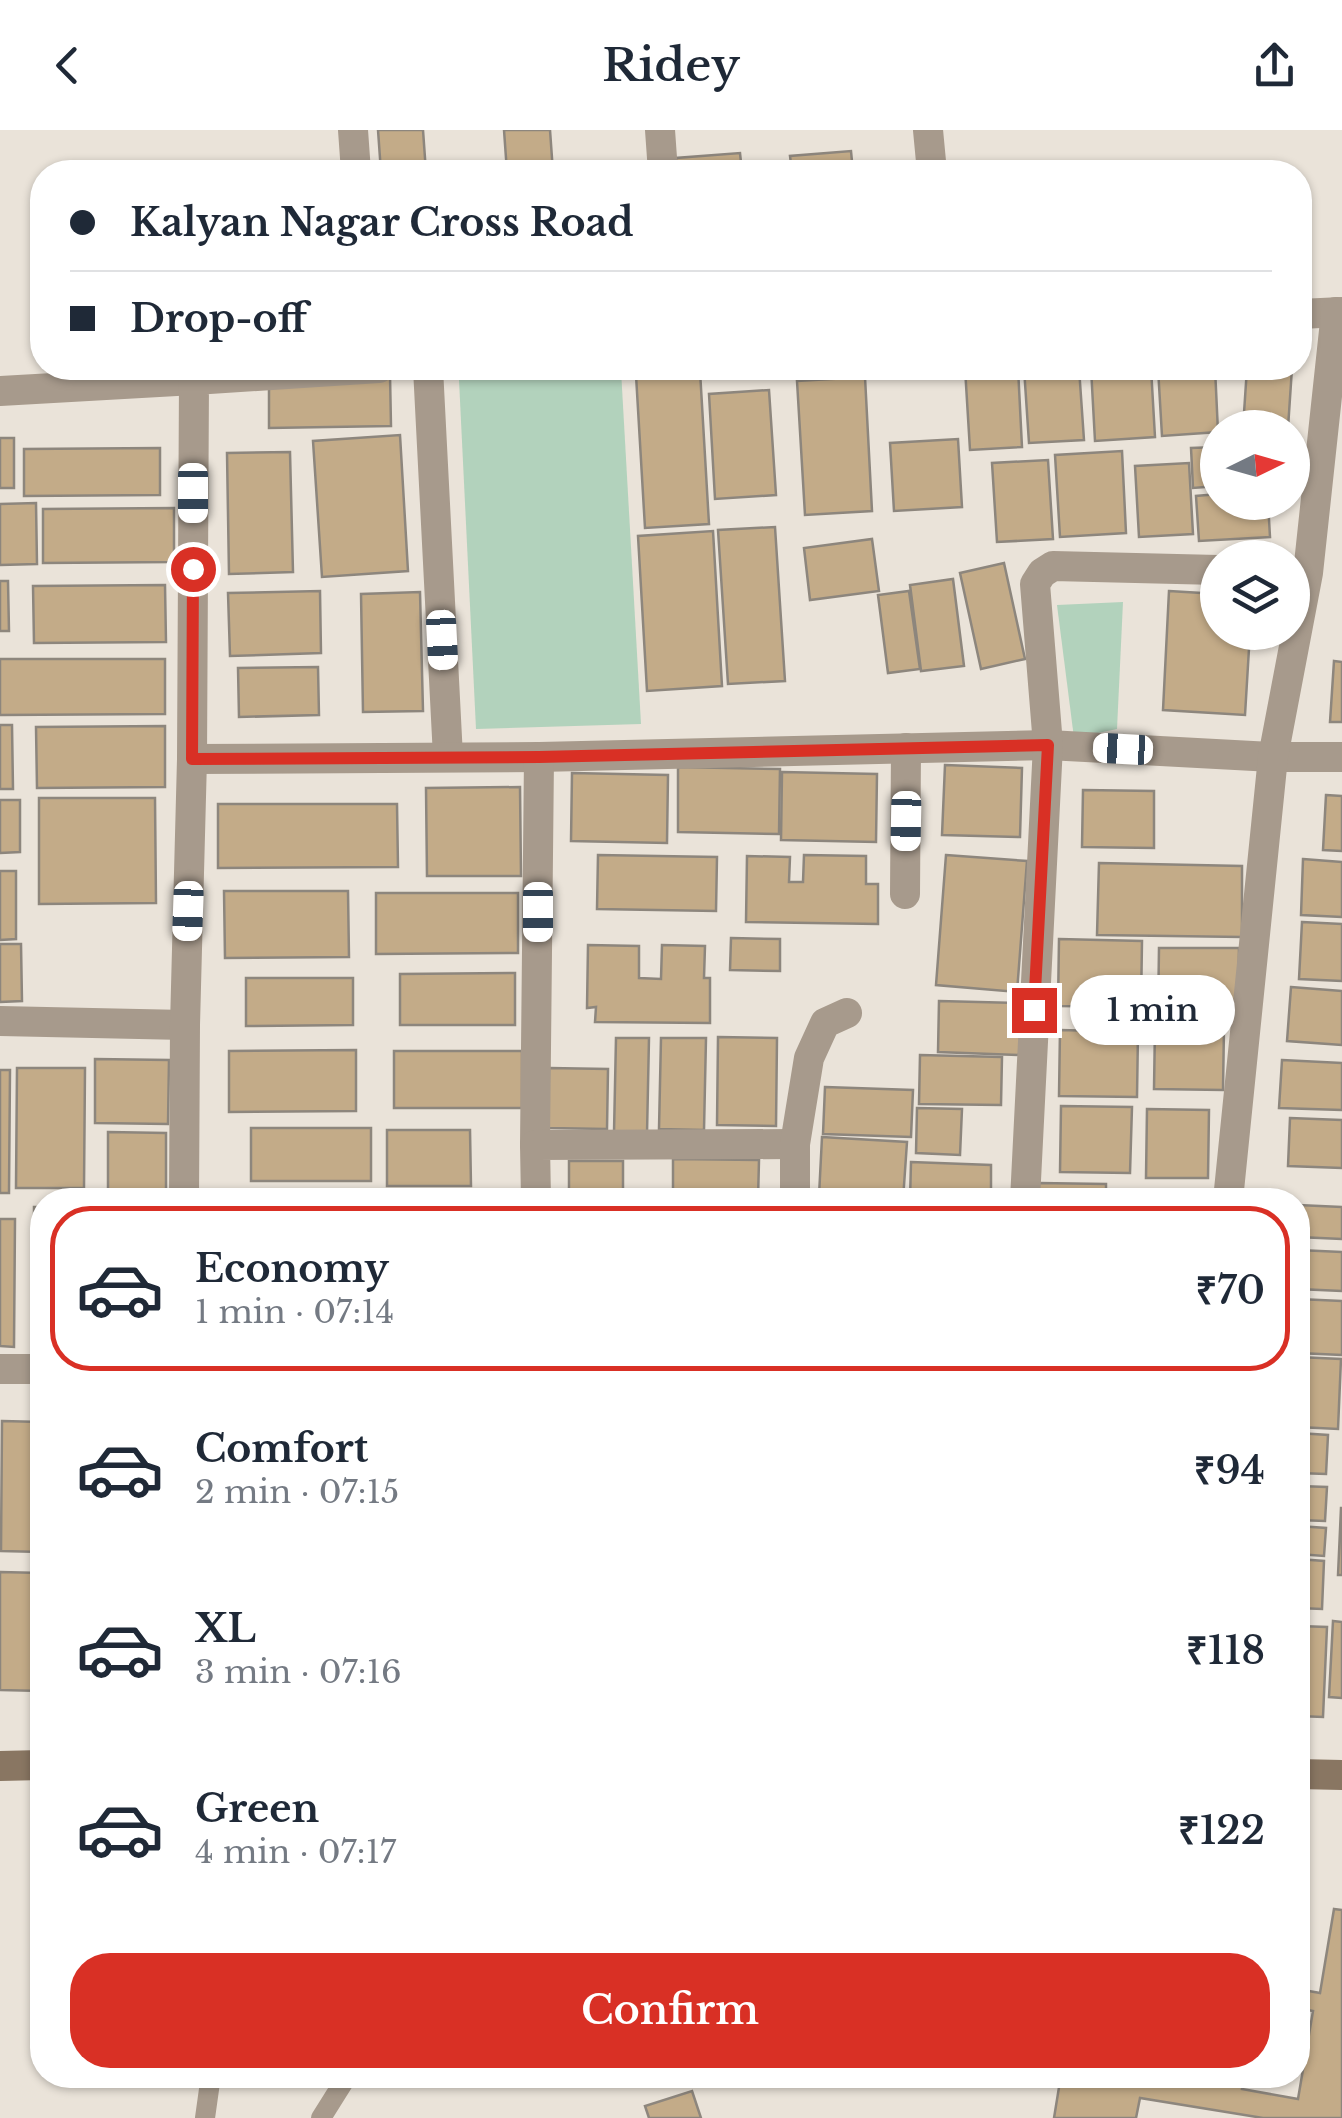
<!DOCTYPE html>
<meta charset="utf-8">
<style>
:root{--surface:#fff;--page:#f2f2f3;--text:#1f2937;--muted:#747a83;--line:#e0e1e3;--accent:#d93025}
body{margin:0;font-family:"Libre Baskerville",serif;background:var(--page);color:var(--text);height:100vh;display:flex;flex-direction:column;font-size:38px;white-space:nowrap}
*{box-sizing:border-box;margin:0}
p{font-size:32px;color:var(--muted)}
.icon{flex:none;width:55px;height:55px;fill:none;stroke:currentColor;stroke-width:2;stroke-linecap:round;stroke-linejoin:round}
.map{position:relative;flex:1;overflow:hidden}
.details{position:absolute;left:30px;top:1058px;width:1280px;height:900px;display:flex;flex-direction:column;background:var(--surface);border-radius:40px;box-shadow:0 2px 8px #0004}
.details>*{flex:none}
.top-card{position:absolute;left:30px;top:30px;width:1282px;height:220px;border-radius:40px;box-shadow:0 2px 8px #0004;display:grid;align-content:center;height:220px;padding:0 40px;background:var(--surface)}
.needle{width:65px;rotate:85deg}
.fabs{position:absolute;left:1200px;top:280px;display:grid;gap:20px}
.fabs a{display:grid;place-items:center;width:110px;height:110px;border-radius:50%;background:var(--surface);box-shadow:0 2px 8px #0004;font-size:50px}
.end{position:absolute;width:45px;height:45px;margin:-22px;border:12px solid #d93025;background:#fff;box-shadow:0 0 0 5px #fff}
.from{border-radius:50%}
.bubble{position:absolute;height:70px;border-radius:35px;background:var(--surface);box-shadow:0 2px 8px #0004;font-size:32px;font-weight:600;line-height:70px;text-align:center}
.car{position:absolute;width:30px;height:60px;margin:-30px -15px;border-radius:12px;box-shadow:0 0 8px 2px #0007;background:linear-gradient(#fff 24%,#345 0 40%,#fff 0 76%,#345 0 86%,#fff 0)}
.top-card b{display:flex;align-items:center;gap:35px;height:95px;font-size:38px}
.top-card b+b{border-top:2px solid var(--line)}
.top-card i{width:25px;height:25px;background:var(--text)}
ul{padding:18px 0 0;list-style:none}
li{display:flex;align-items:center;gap:30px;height:165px;margin:0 20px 15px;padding:0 20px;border:5px solid transparent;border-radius:40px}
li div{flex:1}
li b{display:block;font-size:38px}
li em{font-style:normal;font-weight:600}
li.active{border-color:var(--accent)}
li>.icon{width:90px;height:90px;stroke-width:1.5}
.cta{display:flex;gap:20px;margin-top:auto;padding:20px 40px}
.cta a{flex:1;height:115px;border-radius:40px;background:var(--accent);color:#fff;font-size:40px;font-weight:600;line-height:115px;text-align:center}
header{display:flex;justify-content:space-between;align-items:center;height:130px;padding:0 40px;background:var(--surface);font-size:45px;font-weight:600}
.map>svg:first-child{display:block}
.green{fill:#b2d2bc}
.building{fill:#c3ab88;stroke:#8d867d;stroke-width:2.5}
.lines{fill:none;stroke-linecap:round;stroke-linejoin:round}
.service{stroke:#a79a8c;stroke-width:20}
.minor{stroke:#a79a8c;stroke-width:30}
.secondary{stroke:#897662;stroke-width:30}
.route{stroke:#d93025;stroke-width:12}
</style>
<header><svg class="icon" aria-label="back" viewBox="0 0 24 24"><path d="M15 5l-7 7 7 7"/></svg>Ridey<svg class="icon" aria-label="share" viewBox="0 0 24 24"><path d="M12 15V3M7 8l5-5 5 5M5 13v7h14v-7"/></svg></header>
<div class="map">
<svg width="1342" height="1988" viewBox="0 0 1342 1988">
<rect width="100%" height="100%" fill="#eae3d9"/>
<g class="green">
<path d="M 621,240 L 641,594 L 476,599 L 459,250 Z"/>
<path d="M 1123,472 L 1117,599 L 1074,608 L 1057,475 Z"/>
</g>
<g class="building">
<path d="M 378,0 L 423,0 L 426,42 L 381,42 Z"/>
<path d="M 504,0 L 550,0 L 553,42 L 507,42 Z"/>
<path d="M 851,21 L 853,42 L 792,42 L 790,26 Z"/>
<path d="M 740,23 L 742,42 L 677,42 L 676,28 Z"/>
<path d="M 965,238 L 1018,238 L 1022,317 L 970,320 Z"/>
<path d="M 1024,238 L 1079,238 L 1084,310 L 1029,313 Z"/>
<path d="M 1091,238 L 1151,238 L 1155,307 L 1095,311 Z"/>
<path d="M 1158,238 L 1215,238 L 1218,302 L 1162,306 Z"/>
<path d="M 1247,238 L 1292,238 L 1288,298 L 1243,298 Z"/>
<path d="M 700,241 L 709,394 L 645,398 L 636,245 Z"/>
<path d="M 390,245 L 391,296 L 269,298 L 269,247 Z"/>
<path d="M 865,247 L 872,381 L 805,385 L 797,251 Z"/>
<path d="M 769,260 L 776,365 L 715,369 L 709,264 Z"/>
<path d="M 400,305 L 408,441 L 322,447 L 313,311 Z"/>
<rect x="0" y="308" width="14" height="50"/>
<path d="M 958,309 L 962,377 L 894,381 L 890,313 Z"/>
<path d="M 1218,317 L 1218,356 L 1193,358 L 1191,318 Z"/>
<path d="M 160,318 L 160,365 L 24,366 L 24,319 Z"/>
<path d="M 1122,321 L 1126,403 L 1060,407 L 1055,325 Z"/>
<path d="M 290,322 L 293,442 L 229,444 L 227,323 Z"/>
<path d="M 1048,330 L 1053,409 L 997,412 L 992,333 Z"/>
<path d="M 1189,333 L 1193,404 L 1139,407 L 1135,336 Z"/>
<path d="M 1218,364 L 1218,372 L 1268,372 L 1270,407 L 1199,411 L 1196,366 Z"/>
<path d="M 36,373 L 37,434 L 0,435 L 0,374 Z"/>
<path d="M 174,378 L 174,432 L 43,433 L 43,379 Z"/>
<path d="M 775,397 L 785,551 L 728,554 L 718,400 Z"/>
<path d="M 713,401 L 722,556 L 647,561 L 638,406 Z"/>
<path d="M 872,409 L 879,461 L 810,470 L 804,418 Z"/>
<path d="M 1004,433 L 1025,529 L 981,539 L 960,443 Z"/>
<path d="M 953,449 L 964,536 L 921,541 L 910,455 Z"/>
<path d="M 0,451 L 8,451 L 9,501 L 0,501 Z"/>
<path d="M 165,455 L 166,512 L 34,513 L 33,456 Z"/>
<path d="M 320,461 L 321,523 L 230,526 L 228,463 Z"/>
<path d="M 909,461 L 920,539 L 888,543 L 878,465 Z"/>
<path d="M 1169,461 L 1218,464 L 1218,502 L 1250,502 L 1245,585 L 1163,580 Z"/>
<path d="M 420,462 L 423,581 L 363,582 L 361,464 Z"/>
<path d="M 0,529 L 165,529 L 165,584 L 0,585 Z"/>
<path d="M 1334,531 L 1342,532 L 1342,592 L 1330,592 Z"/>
<path d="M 318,537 L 319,585 L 239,587 L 238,538 Z"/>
<path d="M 0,595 L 12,595 L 13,659 L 0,659 Z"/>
<path d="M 165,596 L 165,657 L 37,658 L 36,597 Z"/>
<path d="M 945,635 L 1022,638 L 1020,707 L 942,705 Z"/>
<path d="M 678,637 L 780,639 L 779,704 L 678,702 Z"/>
<path d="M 782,642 L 877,644 L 876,712 L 781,710 Z"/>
<path d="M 572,643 L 668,645 L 667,713 L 571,711 Z"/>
<path d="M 520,657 L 521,746 L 427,746 L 426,658 Z"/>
<path d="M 1083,660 L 1154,661 L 1154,718 L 1082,717 Z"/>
<path d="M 1326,665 L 1342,666 L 1342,721 L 1323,720 Z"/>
<path d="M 39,668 L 155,668 L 156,773 L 39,774 Z"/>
<path d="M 0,670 L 20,670 L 20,722 L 0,723 Z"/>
<path d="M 218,674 L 397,674 L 398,737 L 218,738 Z"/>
<path d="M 598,725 L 717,727 L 716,781 L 597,779 Z"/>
<path d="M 804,725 L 866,726 L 866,754 L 878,754 L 878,794 L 746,792 L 747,726 L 790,727 L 789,752 L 803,752 Z"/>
<path d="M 946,725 L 1027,731 L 1017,862 L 936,855 Z"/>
<path d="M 1303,729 L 1342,732 L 1342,787 L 1301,785 Z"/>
<path d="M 1099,733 L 1242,736 L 1242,807 L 1097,805 Z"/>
<path d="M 0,741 L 16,741 L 16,809 L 0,810 Z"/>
<path d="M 224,761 L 348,761 L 349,827 L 225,828 Z"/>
<path d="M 376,763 L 518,763 L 518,823 L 376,824 Z"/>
<path d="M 1302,792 L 1342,794 L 1342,851 L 1299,849 Z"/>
<path d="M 731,808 L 780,809 L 780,841 L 730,840 Z"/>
<path d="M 1059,809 L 1142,811 L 1141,877 L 1058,876 Z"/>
<path d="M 0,814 L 21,814 L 22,871 L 0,872 Z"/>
<path d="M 588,815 L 639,816 L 639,848 L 661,849 L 662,815 L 705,816 L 704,848 L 710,848 L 710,893 L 595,892 L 596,877 L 587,878 Z"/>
<path d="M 1159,818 L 1239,818 L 1238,888 L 1158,887 Z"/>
<path d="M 515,843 L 515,895 L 400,895 L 400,844 Z"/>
<path d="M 246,848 L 353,848 L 353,895 L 246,896 Z"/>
<path d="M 1291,857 L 1342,861 L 1342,915 L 1287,911 Z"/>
<path d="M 939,871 L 1022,873 L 1021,925 L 938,922 Z"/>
<path d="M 1155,896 L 1224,897 L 1223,960 L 1154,959 Z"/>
<path d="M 1060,900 L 1138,902 L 1137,967 L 1059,966 Z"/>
<path d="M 718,907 L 777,908 L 776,996 L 717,995 Z"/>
<path d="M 616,908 L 649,908 L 647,1004 L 614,1003 Z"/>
<path d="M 661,908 L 706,908 L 704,1000 L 659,999 Z"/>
<path d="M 356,920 L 356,981 L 229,982 L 229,921 Z"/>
<rect x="394" y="921" width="128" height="57"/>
<path d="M 920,925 L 1002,927 L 1001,975 L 919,974 Z"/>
<path d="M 95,929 L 169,930 L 168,994 L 95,993 Z"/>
<path d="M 1282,930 L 1342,933 L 1342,980 L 1279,978 Z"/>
<path d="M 17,938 L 85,938 L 84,1058 L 16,1058 Z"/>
<path d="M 549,938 L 608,939 L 607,999 L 548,998 Z"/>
<path d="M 0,940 L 10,940 L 9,1063 L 0,1063 Z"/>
<path d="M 825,957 L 913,960 L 911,1007 L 823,1004 Z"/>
<path d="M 1061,976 L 1132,977 L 1130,1043 L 1060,1042 Z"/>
<path d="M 917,978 L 962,979 L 960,1025 L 916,1023 Z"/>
<path d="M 1147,979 L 1209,980 L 1208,1048 L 1146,1048 Z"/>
<path d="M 1290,988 L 1342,990 L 1342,1038 L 1288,1036 Z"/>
<rect x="251" y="998" width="120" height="53"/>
<path d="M 387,1000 L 470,1000 L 471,1056 L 387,1056 Z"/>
<path d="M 108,1002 L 166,1003 L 166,1061 L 108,1060 Z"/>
<path d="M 822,1007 L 907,1012 L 903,1070 L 819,1066 Z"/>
<path d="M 673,1029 L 759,1030 L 758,1070 L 673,1070 Z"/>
<rect x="569" y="1031" width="54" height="39"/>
<path d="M 911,1032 L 991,1035 L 991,1070 L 910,1070 Z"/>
<path d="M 1038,1053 L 1106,1054 L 1106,1070 L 1038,1070 Z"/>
<path d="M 1140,1060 L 1203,1061 L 1203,1070 L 1140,1070 Z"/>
<path d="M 1298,1075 L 1342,1077 L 1342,1109 L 1298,1107 Z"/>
<path d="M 34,1077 L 42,1077 L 42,1176 L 34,1175 Z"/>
<path d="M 0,1089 L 15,1089 L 14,1217 L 0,1216 Z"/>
<path d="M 1298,1120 L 1342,1122 L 1342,1161 L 1298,1159 Z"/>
<path d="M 1298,1169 L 1342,1171 L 1342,1225 L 1298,1223 Z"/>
<path d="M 1298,1227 L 1341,1229 L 1338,1299 L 1298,1297 Z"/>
<path d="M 2,1291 L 42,1292 L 42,1422 L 1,1421 Z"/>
<path d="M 1298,1303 L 1328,1305 L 1326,1344 L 1298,1343 Z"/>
<path d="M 1298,1356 L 1327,1357 L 1325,1391 L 1298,1390 Z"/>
<path d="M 1341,1378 L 1342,1378 L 1342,1445 L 1338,1445 Z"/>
<path d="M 1298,1396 L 1326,1398 L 1324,1426 L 1298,1424 Z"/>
<path d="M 1298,1429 L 1324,1431 L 1322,1479 L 1298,1478 Z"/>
<path d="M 0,1442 L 42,1443 L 42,1561 L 0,1560 Z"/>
<path d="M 1333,1491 L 1342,1492 L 1342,1568 L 1329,1567 Z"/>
<path d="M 1298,1496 L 1327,1497 L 1323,1587 L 1298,1586 Z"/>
<path d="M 1334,1779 L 1342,1780 L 1342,1988 L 1263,1988 L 1140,1968 L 1136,1988 L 1054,1988 L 1061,1945 L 1168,1945 L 1219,1954 L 1220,1945 L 1245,1945 L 1242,1959 L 1298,1969 L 1313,1881 L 1298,1878 L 1298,1859 L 1320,1863 Z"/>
<path d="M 692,1961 L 701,1988 L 649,1988 L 645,1976 Z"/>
</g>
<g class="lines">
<g class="service">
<path d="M 205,1988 L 211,1945"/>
<path d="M 321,1988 L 348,1945"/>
</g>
<g class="minor">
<path d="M 353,0 L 356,42"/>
<path d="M 660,0 L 663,42"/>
<path d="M 928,0 L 932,42"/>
<path d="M 1300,184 L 1342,182"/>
<path d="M 428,238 L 448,627"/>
<path d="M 0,261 L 194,250"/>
<path d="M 192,629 L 539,627 L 1048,615 L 1273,627 L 1342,627"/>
<path d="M 905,764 L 906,618"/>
<path d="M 0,891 L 185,895"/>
<path d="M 535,1015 L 539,627"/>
<path d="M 184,1070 L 185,895 L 192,629 L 194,250 L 379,238"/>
<path d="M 536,1070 L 535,1015 L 795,1014"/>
<path d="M 795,1070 L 795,1014 L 809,928 L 825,893 L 847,883"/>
<path d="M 1025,1070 L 1048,615 L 1035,454 L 1042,443 L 1053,436 L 1218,440"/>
<path d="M 1228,1070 L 1273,627 L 1308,443 L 1336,182"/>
<path d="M 0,1239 L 42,1239"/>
</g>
<g class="secondary">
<path d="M 0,1636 L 42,1635"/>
<path d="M 1298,1644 L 1342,1645"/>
</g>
</g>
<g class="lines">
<path class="route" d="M 193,439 L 192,629 L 539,627 L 1048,615 L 1034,880"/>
</g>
</svg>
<div class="fabs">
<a><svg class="needle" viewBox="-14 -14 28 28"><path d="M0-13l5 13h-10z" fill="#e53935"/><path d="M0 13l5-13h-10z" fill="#747a83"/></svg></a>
<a><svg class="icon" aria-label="layers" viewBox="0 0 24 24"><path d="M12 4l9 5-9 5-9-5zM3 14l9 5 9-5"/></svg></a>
</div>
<i class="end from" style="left:193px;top:439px"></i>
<i class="end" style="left:1034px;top:880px"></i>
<div class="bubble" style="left:1070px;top:845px;width:165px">1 min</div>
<i class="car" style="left:193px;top:363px;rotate:180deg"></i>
<i class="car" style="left:442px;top:510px;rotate:177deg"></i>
<i class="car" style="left:1123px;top:619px;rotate:273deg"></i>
<i class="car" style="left:906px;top:691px;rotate:181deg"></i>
<i class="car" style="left:188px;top:781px;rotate:182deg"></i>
<i class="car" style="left:538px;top:782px;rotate:180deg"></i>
<div class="top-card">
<b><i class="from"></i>Kalyan Nagar Cross Road</b>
<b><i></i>Drop-off</b>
</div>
<section class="details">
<ul>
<li class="active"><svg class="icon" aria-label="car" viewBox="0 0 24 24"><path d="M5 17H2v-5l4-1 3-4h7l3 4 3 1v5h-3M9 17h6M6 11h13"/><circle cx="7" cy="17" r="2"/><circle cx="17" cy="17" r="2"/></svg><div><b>Economy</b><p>1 min · 07:14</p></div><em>₹70</em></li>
<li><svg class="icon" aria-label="car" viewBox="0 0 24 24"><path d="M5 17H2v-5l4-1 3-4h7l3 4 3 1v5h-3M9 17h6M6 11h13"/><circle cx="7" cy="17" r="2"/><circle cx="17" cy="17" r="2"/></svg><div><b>Comfort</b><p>2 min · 07:15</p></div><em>₹94</em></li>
<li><svg class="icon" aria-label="car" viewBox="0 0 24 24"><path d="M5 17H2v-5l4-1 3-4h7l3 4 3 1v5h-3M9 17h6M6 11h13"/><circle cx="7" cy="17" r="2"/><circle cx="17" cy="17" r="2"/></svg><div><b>XL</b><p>3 min · 07:16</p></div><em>₹118</em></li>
<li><svg class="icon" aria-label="car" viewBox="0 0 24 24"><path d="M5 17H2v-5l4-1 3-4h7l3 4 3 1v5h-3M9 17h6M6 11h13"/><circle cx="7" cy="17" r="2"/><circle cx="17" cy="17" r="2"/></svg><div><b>Green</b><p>4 min · 07:17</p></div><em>₹122</em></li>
</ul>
<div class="cta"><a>Confirm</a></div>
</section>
</div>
